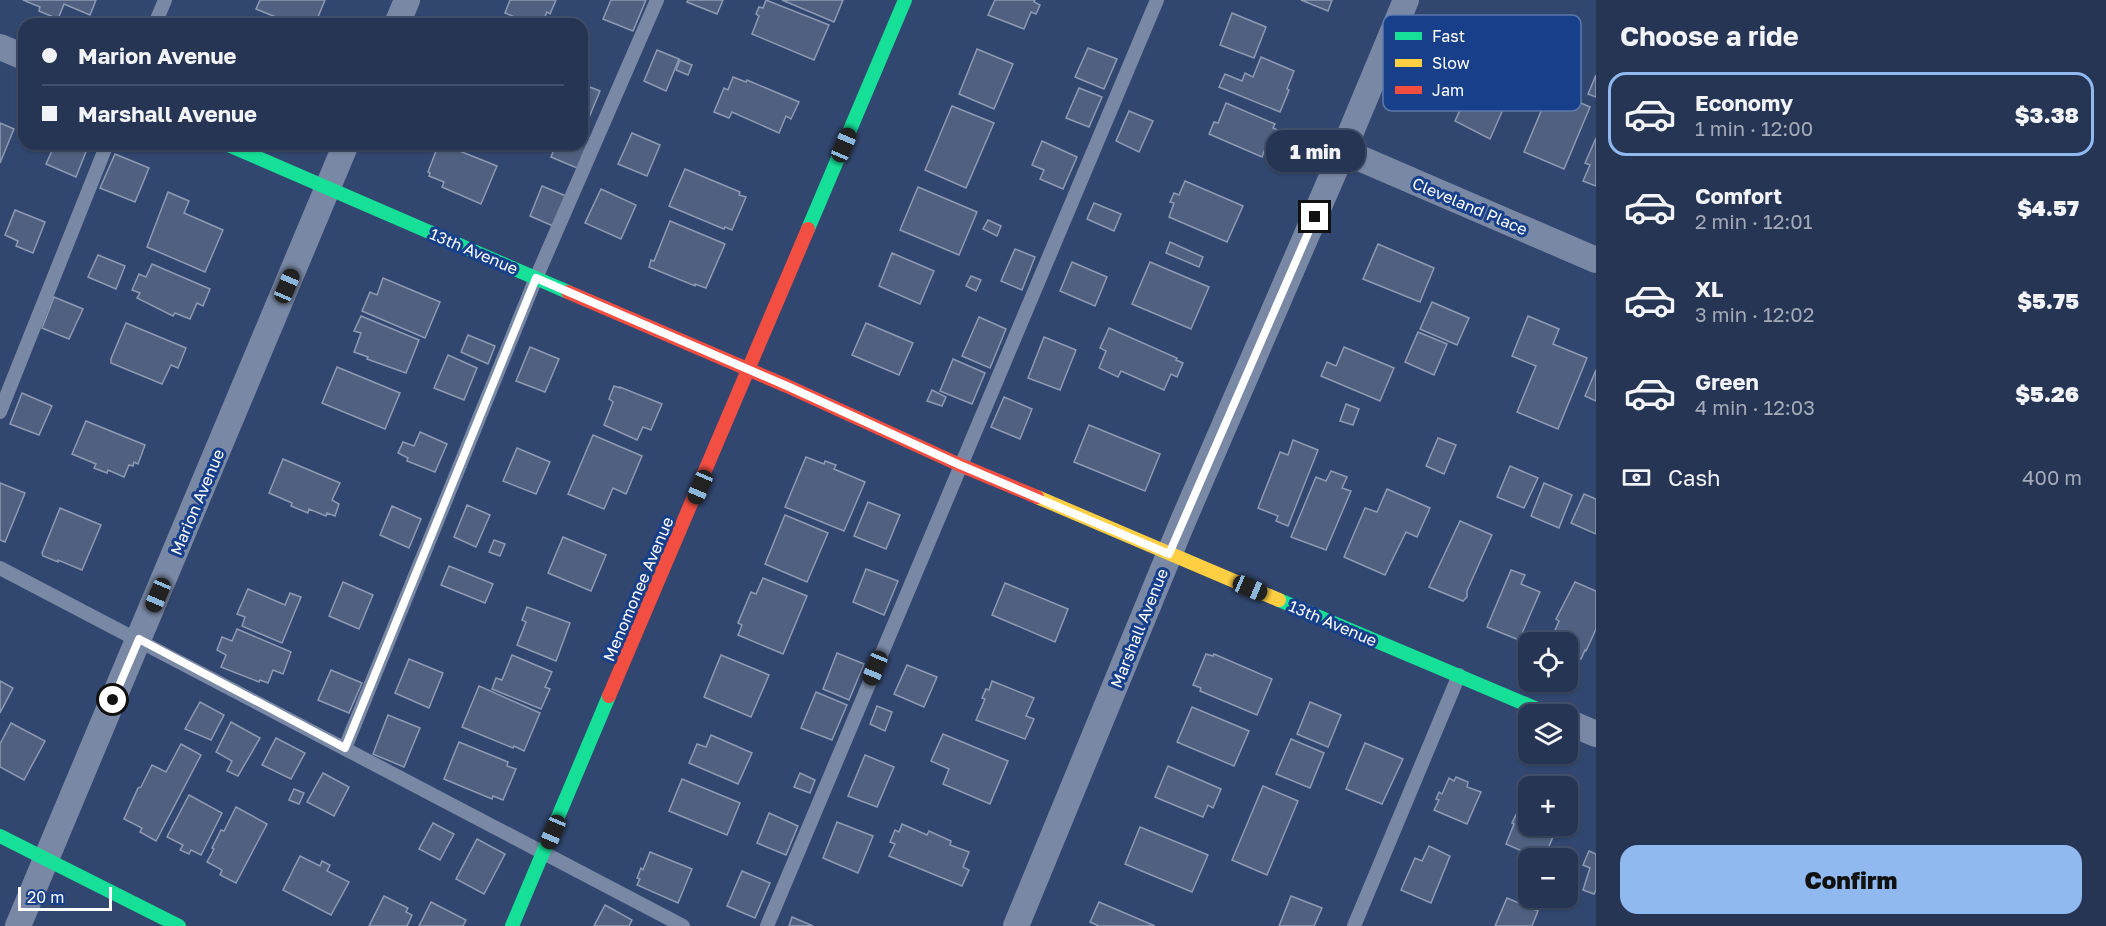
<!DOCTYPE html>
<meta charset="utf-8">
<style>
:root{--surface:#263554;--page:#2e3d5a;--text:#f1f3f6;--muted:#a4abb8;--line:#42506b;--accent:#90b9f0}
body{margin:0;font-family:"Golos Text",sans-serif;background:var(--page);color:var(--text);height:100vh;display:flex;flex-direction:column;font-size:22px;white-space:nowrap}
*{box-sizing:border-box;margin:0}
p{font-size:20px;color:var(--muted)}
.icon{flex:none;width:33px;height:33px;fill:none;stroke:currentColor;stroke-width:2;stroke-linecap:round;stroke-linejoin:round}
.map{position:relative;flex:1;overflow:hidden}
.drawer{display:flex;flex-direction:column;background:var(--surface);width:510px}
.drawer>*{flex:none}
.top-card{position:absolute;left:18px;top:18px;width:570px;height:132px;border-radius:18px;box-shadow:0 2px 4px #0004,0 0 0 2px var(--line);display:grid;align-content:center;height:132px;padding:0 24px;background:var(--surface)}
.buttons{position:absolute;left:1518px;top:632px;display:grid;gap:12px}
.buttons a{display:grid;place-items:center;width:60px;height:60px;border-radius:12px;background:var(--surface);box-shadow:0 2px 4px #0004,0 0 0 2px var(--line);font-size:30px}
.scale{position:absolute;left:18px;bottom:15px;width:94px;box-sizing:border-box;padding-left:6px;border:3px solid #fff;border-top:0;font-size:16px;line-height:21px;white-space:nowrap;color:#fff;-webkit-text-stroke:4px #183f8a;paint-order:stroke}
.end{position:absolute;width:27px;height:27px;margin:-14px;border:8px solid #fff;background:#111;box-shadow:0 0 0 3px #111}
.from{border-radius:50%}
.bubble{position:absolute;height:42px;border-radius:18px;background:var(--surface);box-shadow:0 2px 4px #0004,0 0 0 2px var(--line);font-size:20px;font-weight:800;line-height:42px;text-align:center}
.car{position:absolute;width:18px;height:36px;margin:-18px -9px;border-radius:8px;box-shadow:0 0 4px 2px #0007;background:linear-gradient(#222 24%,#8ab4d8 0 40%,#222 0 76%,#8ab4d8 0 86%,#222 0)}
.top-card b{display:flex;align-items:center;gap:21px;height:57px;font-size:22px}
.top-card b+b{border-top:2px solid var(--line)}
.top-card i{width:15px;height:15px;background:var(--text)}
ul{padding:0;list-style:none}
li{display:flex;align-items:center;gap:18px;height:84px;margin:0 12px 9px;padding:0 12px;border:3px solid transparent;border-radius:18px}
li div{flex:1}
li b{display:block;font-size:22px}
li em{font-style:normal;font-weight:800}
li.selected{border-color:var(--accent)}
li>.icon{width:54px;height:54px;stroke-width:1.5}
h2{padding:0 24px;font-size:27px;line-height:72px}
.pay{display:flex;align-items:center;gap:15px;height:66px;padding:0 24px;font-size:22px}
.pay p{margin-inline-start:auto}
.button{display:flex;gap:12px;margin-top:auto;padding:12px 24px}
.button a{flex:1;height:69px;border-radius:18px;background:var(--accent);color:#111;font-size:24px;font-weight:800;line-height:69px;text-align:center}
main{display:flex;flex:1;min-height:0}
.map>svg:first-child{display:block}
.building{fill:#4f6080;stroke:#8d9ab3;stroke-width:1.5}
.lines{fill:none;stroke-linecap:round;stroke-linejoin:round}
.lane{stroke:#7988a5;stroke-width:14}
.street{stroke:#7988a5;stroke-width:26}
.fast{stroke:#16e098;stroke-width:14}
.slow{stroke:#ffcf43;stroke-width:14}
.jam{stroke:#f24e42;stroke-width:14}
.route{stroke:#fff;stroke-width:8}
.labels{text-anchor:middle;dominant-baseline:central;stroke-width:6;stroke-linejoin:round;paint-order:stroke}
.street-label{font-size:16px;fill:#fff;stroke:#183f8a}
.key{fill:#183f8a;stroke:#5d79ad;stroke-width:1.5}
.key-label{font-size:16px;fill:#fff}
</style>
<main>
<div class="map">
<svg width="1596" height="926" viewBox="0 0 1596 926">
<rect width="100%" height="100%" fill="#324770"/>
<g class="building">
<path d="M 23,0 L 96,0 L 90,15 L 64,4 L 58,19 L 39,11 L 40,7 Z"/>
<path d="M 260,0 L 325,0 L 315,24 L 293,24 L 256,9 Z"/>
<path d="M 510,0 L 556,0 L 550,14 L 547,12 L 542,24 L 532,24 L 505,13 Z"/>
<path d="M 611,0 L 646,0 L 633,31 L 603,19 Z"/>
<path d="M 688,0 L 723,0 L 717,14 L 687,2 Z"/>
<path d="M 766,0 L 829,25 L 814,60 L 752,34 L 759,16 L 756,14 L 759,7 L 763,8 Z"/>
<path d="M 782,0 L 843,0 L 834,22 Z"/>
<path d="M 995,0 L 1035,0 L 1034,2 L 1040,5 L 1036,14 L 1031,12 L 1024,29 L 988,15 Z"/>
<path d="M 1301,0 L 1332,0 L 1328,11 Z"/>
<path d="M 1232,13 L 1266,27 L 1254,58 L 1220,45 Z"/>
<path d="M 1088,48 L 1117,59 L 1104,89 L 1075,77 Z"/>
<path d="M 977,49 L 1013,64 L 994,109 L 959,94 Z"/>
<path d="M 657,50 L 679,59 L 666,91 L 644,81 Z"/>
<path d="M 1493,54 L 1522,66 L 1490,139 L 1455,121 L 1462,106 L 1460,105 L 1478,66 L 1487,70 Z"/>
<path d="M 1261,57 L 1294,71 L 1287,89 L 1289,90 L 1280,112 L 1219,87 L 1225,74 L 1242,81 L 1245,73 L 1253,77 Z"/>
<path d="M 680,60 L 692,65 L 688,75 L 676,70 Z"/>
<path d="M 1596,75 L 1596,97 L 1588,94 Z"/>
<path d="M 733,77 L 746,82 L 747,80 L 799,102 L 791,119 L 786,116 L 779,133 L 732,112 L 729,118 L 714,112 L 724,88 L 728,90 Z"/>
<path d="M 582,84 L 600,91 L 585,127 L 582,125 Z"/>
<path d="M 1079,88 L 1102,97 L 1089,127 L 1066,118 Z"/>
<path d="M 1550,90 L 1590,107 L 1564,169 L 1524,152 Z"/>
<path d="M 1226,103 L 1275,124 L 1273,128 L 1282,132 L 1275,150 L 1266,146 L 1262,157 L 1209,134 L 1214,122 L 1218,123 Z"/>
<path d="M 952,106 L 994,123 L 966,188 L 925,170 Z"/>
<path d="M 1129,111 L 1153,121 L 1139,152 L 1116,141 Z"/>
<path d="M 0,123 L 14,129 L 0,163 Z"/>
<path d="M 632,133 L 660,145 L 647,176 L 618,164 Z"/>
<path d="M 582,135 L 590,138 L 577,168 L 551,157 L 556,144 L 582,144 Z"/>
<path d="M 1596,138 L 1596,186 L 1583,181 L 1590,165 L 1585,163 Z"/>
<path d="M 1042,141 L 1077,157 L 1063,189 L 1040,179 L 1044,170 L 1032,165 Z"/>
<path d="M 55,144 L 89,144 L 76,177 L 46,164 Z"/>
<path d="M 442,144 L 497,166 L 481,204 L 442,187 L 444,182 L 429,176 L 430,173 L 428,172 L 438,146 L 441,147 Z"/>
<path d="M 115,154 L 149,168 L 135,202 L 100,188 Z"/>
<path d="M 685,169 L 740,192 L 739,195 L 746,197 L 732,230 L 725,227 L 724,229 L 669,206 Z"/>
<path d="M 1185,181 L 1243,206 L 1227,242 L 1169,217 L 1174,203 L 1170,202 L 1174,193 L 1179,195 Z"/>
<path d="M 542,186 L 566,196 L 553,226 L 530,216 Z"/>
<path d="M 918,187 L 977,212 L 959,255 L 900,230 Z"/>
<path d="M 601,189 L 636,205 L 621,239 L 585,223 Z"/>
<path d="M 168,192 L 189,201 L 184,213 L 223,230 L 205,272 L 147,247 Z"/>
<path d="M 1094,203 L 1121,214 L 1114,231 L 1087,219 Z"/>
<path d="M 15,210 L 45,222 L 33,253 L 16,246 L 18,241 L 5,235 Z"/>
<path d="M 988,220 L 1001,226 L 997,236 L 983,229 Z"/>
<path d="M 670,221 L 725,244 L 706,288 L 695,284 L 695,286 L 649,267 L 651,260 L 654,261 Z"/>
<path d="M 1170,242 L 1203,257 L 1199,267 L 1166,253 Z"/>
<path d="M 1378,244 L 1434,268 L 1420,302 L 1363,279 Z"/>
<path d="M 1015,249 L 1035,257 L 1022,290 L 1001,281 Z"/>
<path d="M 892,253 L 934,271 L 920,304 L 879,286 Z"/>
<path d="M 98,255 L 125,266 L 116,289 L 88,277 Z"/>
<path d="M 1072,262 L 1107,277 L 1095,306 L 1060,291 Z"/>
<path d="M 1150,262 L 1209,287 L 1191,329 L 1132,304 Z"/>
<path d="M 152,264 L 210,289 L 203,306 L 197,303 L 190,319 L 175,313 L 173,316 L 137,298 L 140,293 L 132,290 L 139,274 L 146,277 Z"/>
<path d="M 971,276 L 981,280 L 976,291 L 966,286 Z"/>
<path d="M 383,278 L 440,302 L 425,338 L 362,311 L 370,292 L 377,295 Z"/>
<path d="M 54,297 L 83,309 L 69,339 L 42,328 Z"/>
<path d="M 1432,302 L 1469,318 L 1457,345 L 1420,329 Z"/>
<path d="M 361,316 L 419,340 L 406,373 L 367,359 L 368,357 L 354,352 L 361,333 L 354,331 Z"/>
<path d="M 1528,316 L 1559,329 L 1553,344 L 1587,358 L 1558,429 L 1517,412 L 1536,366 L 1512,356 Z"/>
<path d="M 979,317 L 1006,329 L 990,368 L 962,356 Z"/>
<path d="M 126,323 L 186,348 L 178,368 L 171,365 L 162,384 L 111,363 L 111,359 Z"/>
<path d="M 866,323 L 913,343 L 899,375 L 852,355 Z"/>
<path d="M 1109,328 L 1177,358 L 1176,360 L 1183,363 L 1177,377 L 1171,374 L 1164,390 L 1121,371 L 1118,377 L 1099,368 L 1106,351 L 1100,348 Z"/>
<path d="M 1418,332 L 1447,344 L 1434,375 L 1405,362 Z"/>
<path d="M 468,335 L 495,346 L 488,364 L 461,352 Z"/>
<path d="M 1044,337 L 1076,350 L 1060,390 L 1028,378 Z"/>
<path d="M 530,347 L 559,359 L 545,392 L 516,381 Z"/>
<path d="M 1344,347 L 1394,368 L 1380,401 L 1321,376 L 1327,362 L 1336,366 Z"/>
<path d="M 448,355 L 477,368 L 464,400 L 434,388 Z"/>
<path d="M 953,359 L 985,373 L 972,404 L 940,391 Z"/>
<path d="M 337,367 L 400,393 L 385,429 L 322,403 Z"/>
<path d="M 1596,370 L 1596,401 L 1585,396 Z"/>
<path d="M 614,386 L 620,388 L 620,387 L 662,404 L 651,430 L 643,427 L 637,440 L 604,425 L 613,402 L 609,399 Z"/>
<path d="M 932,390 L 946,397 L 942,406 L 927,401 Z"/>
<path d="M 22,393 L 52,406 L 39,435 L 10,424 Z"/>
<path d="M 1004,397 L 1032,409 L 1020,439 L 991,427 Z"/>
<path d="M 1346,404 L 1359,409 L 1353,425 L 1340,421 Z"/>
<path d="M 86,421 L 145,445 L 138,464 L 134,462 L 133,466 L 129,465 L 124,477 L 108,470 L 107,473 L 94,468 L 96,464 L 72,454 Z"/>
<path d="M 1089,425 L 1160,454 L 1145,491 L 1074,462 Z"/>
<path d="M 420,432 L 447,444 L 435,472 L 407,461 L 408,458 L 398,453 L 403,442 L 414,446 Z"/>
<path d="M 593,435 L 642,456 L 626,494 L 613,488 L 604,509 L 568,494 Z"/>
<path d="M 1438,438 L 1456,445 L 1444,474 L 1426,466 Z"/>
<path d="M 1293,440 L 1318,450 L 1288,526 L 1276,521 L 1278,516 L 1258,508 L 1280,452 L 1288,455 Z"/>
<path d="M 517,448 L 550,462 L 536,494 L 503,481 Z"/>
<path d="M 806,457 L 824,464 L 825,461 L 836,465 L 834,469 L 865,482 L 844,531 L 785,507 Z"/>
<path d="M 283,459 L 340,483 L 332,500 L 339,504 L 335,516 L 327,513 L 326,516 L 309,509 L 308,513 L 291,506 L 292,503 L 269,493 Z"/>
<path d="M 1510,466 L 1538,478 L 1524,508 L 1497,497 Z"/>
<path d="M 1331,471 L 1347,477 L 1342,488 L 1351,491 L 1326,550 L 1291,537 L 1316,477 L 1326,481 Z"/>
<path d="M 0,483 L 25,493 L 5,542 L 0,540 Z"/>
<path d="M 1544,483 L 1572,495 L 1559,528 L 1531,516 Z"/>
<path d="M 1387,489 L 1430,508 L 1417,537 L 1406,532 L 1385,575 L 1344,557 L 1365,508 L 1377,512 Z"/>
<path d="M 1584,494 L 1596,499 L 1596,534 L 1571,523 Z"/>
<path d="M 868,502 L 900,515 L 886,549 L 854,536 Z"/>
<path d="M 467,505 L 490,515 L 476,547 L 454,537 Z"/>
<path d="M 392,506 L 421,519 L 409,548 L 380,535 Z"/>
<path d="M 60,508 L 101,525 L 82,570 L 58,560 L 58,562 L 43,556 L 42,553 Z"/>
<path d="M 785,515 L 828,533 L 807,582 L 765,564 Z"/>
<path d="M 1460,521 L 1492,535 L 1467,591 L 1467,597 L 1463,601 L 1429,587 Z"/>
<path d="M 563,537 L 606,555 L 591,591 L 548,573 Z"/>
<path d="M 494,540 L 505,544 L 500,556 L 489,552 Z"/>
<path d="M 449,566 L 493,584 L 485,603 L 441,585 Z"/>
<path d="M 866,569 L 898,581 L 884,615 L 853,602 Z"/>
<path d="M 1511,570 L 1525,575 L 1521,584 L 1540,592 L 1519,640 L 1487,627 Z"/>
<path d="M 763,578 L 807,596 L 783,654 L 738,635 L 742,625 L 738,623 L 751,592 L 756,594 Z"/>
<path d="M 343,582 L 373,595 L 359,629 L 329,616 Z"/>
<path d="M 1575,582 L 1596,591 L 1596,629 L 1586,651 L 1585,650 L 1581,659 L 1568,653 L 1568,642 L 1554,642 L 1552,637 L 1559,621 L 1556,619 Z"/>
<path d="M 1005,583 L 1068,609 L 1055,642 L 992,615 Z"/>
<path d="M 248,589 L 285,605 L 290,593 L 301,597 L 282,643 L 242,626 L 245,617 L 237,614 Z"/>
<path d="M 527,607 L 570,623 L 556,661 L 517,645 L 526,622 L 522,620 Z"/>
<path d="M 237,629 L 291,652 L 283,674 L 273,670 L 268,683 L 260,680 L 259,682 L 221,667 L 226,655 L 217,650 L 222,637 L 232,641 Z"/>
<path d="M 837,653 L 864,664 L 849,700 L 823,689 Z"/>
<path d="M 1206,654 L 1213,656 L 1214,654 L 1272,679 L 1257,715 L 1200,691 L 1201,688 L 1193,685 Z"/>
<path d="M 512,655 L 552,672 L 545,687 L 550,689 L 541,709 L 492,689 L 496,678 L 502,680 Z"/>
<path d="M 721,655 L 769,675 L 751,717 L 704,697 Z"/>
<path d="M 409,659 L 443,673 L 429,708 L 395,693 Z"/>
<path d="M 907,665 L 937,677 L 924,707 L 894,694 Z"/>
<path d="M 331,670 L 362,683 L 349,713 L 318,700 Z"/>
<path d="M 0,681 L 13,688 L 0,713 Z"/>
<path d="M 992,681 L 1034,698 L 1026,716 L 1034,719 L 1025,739 L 976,720 L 985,699 L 982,698 L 986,689 L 989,690 Z"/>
<path d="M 479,686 L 540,713 L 524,751 L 514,746 L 513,748 L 462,727 Z"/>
<path d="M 816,692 L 847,705 L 832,740 L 801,728 Z"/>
<path d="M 200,702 L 224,715 L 211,740 L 185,729 Z"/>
<path d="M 1310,702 L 1341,715 L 1328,747 L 1297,734 Z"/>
<path d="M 877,706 L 892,712 L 885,731 L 870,724 Z"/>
<path d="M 1192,707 L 1249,731 L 1234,766 L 1177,742 Z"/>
<path d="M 388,715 L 420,728 L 404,767 L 373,754 Z"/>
<path d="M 231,722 L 260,738 L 238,776 L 227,771 L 232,761 L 216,752 Z"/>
<path d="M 11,723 L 45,741 L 24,780 L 0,767 L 0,744 Z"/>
<path d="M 943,734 L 1008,761 L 990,804 L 943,784 L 949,769 L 931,761 Z"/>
<path d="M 711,735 L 752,753 L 738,784 L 689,763 L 697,744 L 706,747 Z"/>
<path d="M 276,738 L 305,753 L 291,779 L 262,765 Z"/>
<path d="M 1291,739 L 1324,753 L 1310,788 L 1276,774 Z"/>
<path d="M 459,742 L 508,762 L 507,766 L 516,769 L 503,800 L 493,796 L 492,799 L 444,779 Z"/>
<path d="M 1365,743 L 1403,759 L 1382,804 L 1346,789 Z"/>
<path d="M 181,744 L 201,755 L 156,841 L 140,832 L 142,828 L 124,819 L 138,788 L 141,787 L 152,765 L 166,772 Z"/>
<path d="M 865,755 L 894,767 L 877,807 L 848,796 Z"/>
<path d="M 1168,766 L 1221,789 L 1213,808 L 1208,805 L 1203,817 L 1155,797 Z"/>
<path d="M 323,773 L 349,787 L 334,816 L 307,802 Z"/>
<path d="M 800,773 L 815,780 L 810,793 L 794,787 Z"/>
<path d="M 1456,777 L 1468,782 L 1467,787 L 1481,792 L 1467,824 L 1434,810 L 1439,800 L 1436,799 L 1439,792 L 1442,794 L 1449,778 L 1454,781 Z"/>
<path d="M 682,779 L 740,803 L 727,835 L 669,811 Z"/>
<path d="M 1263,786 L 1298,801 L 1267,875 L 1232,860 Z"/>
<path d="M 294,789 L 304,793 L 299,804 L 289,800 Z"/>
<path d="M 1528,790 L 1528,825 L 1558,825 L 1544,858 L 1538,858 L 1506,844 L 1514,824 L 1512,823 Z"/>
<path d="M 189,795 L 222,813 L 201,855 L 191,850 L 189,854 L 180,850 L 183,845 L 167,837 Z"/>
<path d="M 236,807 L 267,824 L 236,883 L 220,875 L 222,870 L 207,862 L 214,849 L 212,848 L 221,830 L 224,831 Z"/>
<path d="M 769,813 L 798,826 L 786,855 L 757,843 Z"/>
<path d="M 837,822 L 873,836 L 858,873 L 823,858 Z"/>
<path d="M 433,823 L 454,834 L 440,860 L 419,849 Z"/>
<path d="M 902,824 L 927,835 L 929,831 L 951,841 L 950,845 L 969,852 L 963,867 L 969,870 L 962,886 L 889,856 L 895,844 L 890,842 L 895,830 L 899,832 Z"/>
<path d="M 1140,827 L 1208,855 L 1192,892 L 1125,864 Z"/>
<path d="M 477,839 L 505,854 L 484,894 L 456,879 Z"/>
<path d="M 1429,846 L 1450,856 L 1431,903 L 1401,890 L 1415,858 L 1422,861 Z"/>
<path d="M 1589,851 L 1596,854 L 1596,890 L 1594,894 L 1583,890 L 1590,868 L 1583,865 Z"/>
<path d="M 650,852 L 692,869 L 678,903 L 637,885 L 640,879 L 637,878 L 641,868 L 643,870 Z"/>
<path d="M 300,856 L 320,866 L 322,861 L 330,865 L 327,871 L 349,882 L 331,915 L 283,890 Z"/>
<path d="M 742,871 L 770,883 L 755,918 L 727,906 Z"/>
<path d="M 384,896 L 408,908 L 406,912 L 412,915 L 407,926 L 369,926 Z"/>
<path d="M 1291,896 L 1322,908 L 1314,926 L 1279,926 Z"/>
<path d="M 1507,898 L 1538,911 L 1532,926 L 1495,926 Z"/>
<path d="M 431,902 L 466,920 L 463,926 L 419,926 Z"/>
<path d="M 1099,902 L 1155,926 L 1099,926 L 1090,922 Z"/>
<path d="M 605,905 L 632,920 L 629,926 L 594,926 Z"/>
<path d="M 792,917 L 813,926 L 789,926 Z"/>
</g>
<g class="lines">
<g class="lane">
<path d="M 155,24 L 165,0"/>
<path d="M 0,412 L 107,144"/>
<path d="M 0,568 L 683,926"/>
<path d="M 345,748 L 536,278 L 657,0"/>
<path d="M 767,926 L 1157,0"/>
<path d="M 1354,926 L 1459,675"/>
</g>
<g class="street">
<path d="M 397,24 L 407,0"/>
<path d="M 0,47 L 24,57"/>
<path d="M 1343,151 L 1596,260"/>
<path d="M 1568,722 L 1596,734"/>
<path d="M 18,926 L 346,144"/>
<path d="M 1016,926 L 1183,521 L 1343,151 L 1406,0"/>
</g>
<g class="fast">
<path d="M 226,144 L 568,292"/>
<path d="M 808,229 L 905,0"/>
<path d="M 1279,600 L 1549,714"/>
<path d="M 0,836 L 179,926"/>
<path d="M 512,926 L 609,696"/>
</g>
<path class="slow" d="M 1037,497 L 1279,600"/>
<g class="jam">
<path d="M 568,292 L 787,386 L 960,465 L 1037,497"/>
<path d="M 609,696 L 808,229"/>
</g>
</g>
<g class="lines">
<path class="route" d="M 113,700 L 139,639 L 345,748 L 536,278 L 787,386 L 960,465 L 1169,554 L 1315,217"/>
</g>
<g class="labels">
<g class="street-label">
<text transform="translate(1470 206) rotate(23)">Cleveland Place</text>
<text transform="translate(474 251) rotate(23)">13th Avenue</text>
<text transform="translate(197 502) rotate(-67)">Marion Avenue</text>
<text transform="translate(638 589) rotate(-67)">Menomonee Avenue</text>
<text transform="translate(1333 623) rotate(23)">13th Avenue</text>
<text transform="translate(1139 628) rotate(-68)">Marshall Avenue</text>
</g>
</g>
<rect x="1383" y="15" width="198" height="96" rx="9" class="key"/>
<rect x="1395" y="32" width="27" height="8" fill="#16e098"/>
<rect x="1395" y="59" width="27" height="8" fill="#ffcf43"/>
<rect x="1395" y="86" width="27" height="8" fill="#f24e42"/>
<g class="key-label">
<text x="1432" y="42">Fast</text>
<text x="1432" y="69">Slow</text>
<text x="1432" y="96">Jam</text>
</g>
</svg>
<div class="buttons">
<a><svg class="icon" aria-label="locate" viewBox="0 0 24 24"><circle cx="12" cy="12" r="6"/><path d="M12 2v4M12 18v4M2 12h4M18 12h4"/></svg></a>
<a><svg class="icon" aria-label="layers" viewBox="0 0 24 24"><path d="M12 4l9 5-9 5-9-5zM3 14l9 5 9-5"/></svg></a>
<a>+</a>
<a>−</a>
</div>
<div class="scale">20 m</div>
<i class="end from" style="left:113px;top:700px"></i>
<i class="end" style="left:1315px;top:217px"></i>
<div class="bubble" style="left:1266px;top:130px;width:99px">1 min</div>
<i class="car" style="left:844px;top:145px;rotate:23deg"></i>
<i class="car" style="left:287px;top:286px;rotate:23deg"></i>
<i class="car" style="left:700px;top:487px;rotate:203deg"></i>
<i class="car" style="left:1250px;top:588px;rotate:113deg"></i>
<i class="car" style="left:158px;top:595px;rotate:203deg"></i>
<i class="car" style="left:875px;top:668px;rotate:202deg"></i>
<i class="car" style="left:553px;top:832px;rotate:203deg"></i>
<div class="top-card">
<b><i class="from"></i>Marion Avenue</b>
<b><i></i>Marshall Avenue</b>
</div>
</div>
<section class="drawer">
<h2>Choose a ride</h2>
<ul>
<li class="selected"><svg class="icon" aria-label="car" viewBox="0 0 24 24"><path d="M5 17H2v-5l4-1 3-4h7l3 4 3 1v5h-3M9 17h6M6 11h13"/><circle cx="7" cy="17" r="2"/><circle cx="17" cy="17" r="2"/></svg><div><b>Economy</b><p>1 min · 12:00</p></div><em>$3.38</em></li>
<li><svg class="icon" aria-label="car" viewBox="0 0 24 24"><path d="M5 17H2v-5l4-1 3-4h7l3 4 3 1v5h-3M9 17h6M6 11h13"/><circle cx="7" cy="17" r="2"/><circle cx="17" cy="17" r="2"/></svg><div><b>Comfort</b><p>2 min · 12:01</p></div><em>$4.57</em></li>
<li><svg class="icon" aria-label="car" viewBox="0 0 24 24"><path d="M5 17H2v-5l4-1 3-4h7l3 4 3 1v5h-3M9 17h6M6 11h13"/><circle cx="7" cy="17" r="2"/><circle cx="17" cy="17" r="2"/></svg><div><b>XL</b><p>3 min · 12:02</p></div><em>$5.75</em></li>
<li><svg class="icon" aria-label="car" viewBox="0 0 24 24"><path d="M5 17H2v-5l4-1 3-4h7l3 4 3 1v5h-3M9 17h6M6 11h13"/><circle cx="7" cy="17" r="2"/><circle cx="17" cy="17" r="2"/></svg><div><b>Green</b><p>4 min · 12:03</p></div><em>$5.26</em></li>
</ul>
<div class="pay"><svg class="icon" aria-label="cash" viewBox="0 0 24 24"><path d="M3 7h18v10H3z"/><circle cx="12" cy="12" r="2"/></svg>Cash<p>400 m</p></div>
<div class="button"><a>Confirm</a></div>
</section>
</main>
